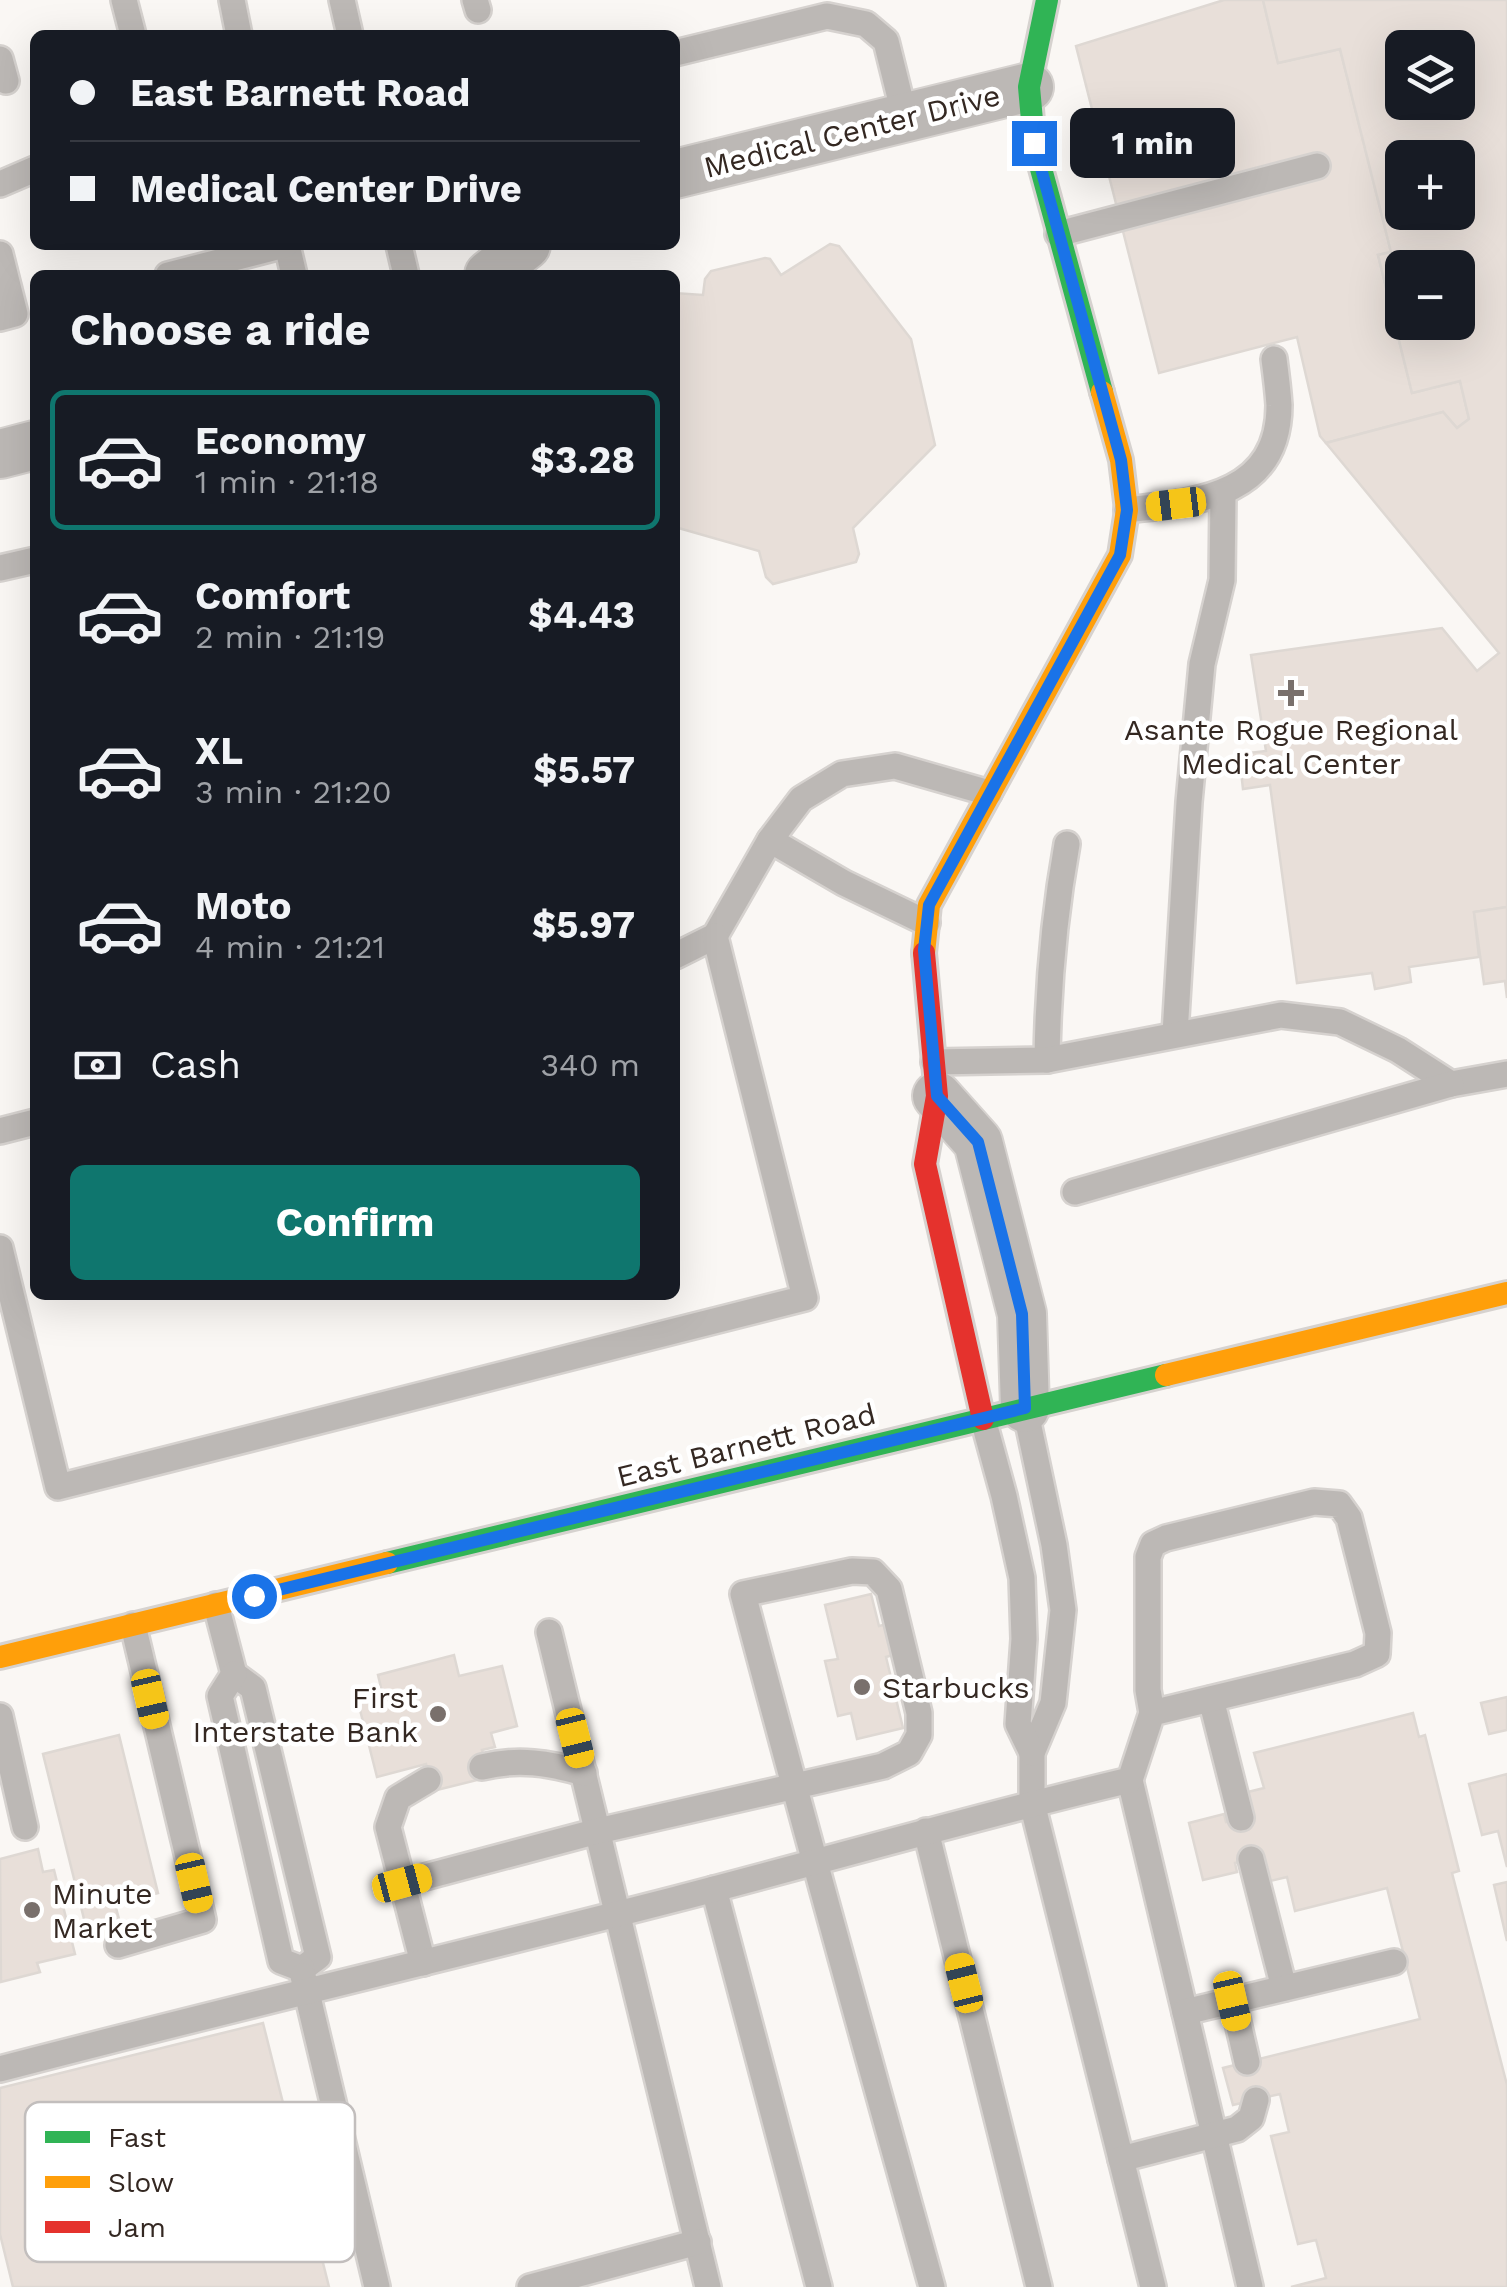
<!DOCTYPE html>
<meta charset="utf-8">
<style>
:root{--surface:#171b24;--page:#242831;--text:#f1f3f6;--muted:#9ea1a6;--line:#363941;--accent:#0f766e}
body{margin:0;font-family:"Work Sans",sans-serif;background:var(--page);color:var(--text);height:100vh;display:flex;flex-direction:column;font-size:38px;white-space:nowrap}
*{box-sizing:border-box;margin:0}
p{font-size:32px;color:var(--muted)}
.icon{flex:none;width:55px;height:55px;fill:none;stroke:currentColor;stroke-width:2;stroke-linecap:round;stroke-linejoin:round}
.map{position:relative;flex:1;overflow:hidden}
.panel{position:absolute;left:30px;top:270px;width:650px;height:1030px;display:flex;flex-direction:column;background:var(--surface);border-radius:15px;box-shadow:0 10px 40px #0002}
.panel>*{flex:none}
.top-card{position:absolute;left:30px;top:30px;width:650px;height:220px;border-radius:15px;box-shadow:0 10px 40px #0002;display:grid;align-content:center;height:220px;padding:0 40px;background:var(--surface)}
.controls{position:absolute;left:1385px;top:30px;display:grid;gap:20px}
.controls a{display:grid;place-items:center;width:90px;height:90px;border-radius:15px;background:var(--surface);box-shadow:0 10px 40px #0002;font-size:50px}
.end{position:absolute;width:45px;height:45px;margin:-22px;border:12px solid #1a73e8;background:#fff;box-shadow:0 0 0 5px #fff}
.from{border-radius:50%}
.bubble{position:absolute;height:70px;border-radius:15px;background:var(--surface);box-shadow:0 10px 40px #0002;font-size:32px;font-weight:700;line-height:70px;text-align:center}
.car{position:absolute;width:30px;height:60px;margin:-30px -15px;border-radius:12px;box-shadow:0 0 8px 2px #0007;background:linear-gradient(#f5c518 24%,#345 0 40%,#f5c518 0 76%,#345 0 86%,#f5c518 0)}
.top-card b{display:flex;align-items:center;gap:35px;height:95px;font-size:38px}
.top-card b+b{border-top:2px solid var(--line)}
.top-card i{width:25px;height:25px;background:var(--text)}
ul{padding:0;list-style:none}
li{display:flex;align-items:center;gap:30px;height:140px;margin:0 20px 15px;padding:0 20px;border:5px solid transparent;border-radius:15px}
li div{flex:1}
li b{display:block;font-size:38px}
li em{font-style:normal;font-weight:700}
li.selected{border-color:var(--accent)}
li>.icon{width:90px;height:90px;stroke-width:1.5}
h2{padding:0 40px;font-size:45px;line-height:120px}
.pay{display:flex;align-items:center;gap:25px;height:110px;padding:0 40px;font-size:38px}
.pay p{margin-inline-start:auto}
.primary-button{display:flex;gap:20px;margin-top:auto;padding:20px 40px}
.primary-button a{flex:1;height:115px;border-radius:15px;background:var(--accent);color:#fff;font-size:40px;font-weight:700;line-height:115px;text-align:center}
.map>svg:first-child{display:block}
.building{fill:#e8dfd9;stroke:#ded8d3;stroke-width:2.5;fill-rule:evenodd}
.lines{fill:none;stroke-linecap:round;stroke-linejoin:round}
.lane-casing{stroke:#d6d2cf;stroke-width:30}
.street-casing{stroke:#d6d2cf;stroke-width:52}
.fast-casing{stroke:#d6d2cf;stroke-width:28}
.slow-casing{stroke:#d6d2cf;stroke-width:28}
.jam-casing{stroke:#d6d2cf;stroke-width:28}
.lane{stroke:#bcb8b5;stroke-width:25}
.street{stroke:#bcb8b5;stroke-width:48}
.fast{stroke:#30b455;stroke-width:22}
.slow{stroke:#ff9f0a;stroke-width:22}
.jam{stroke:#e5322d;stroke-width:22}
.route{stroke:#1a73e8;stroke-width:12}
.poi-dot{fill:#79706c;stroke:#fff;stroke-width:4}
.labels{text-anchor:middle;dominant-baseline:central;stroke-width:9;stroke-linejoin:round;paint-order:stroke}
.street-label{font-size:30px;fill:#342822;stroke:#fff}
.poi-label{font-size:30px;fill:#342822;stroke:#fff;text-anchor:start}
.key{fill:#fff;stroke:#c2bebd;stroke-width:2.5}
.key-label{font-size:28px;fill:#342822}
</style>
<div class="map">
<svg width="1507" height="2287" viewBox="0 0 1507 2287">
<rect width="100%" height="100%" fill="#faf7f4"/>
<g class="building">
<path d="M 1224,0 L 1263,0 L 1278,63 L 1340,49 L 1391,252 L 1378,255 L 1412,393 L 1460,381 L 1469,419 L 1457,428 L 1443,412 L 1326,443 L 1320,436 L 1297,337 L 1159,373 L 1076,46 Z"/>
<path d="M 1263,0 L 1507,0 L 1507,907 L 1474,912 L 1479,957 L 1409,967 L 1411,982 L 1375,989 L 1372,973 L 1297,983 L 1270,785 L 1243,789 L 1239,754 L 1266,751 L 1251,655 L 1442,628 L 1477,671 L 1499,653 L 1326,443 L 1443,412 L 1457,428 L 1469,419 L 1460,381 L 1412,393 L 1378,255 L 1391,252 L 1340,49 L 1278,63 ZM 1402,48 L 1458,48 L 1458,102 L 1402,102 ZM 1402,158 L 1458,158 L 1458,212 L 1402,212 ZM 1402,268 L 1458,268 L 1458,322 L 1402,322 Z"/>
<path d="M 830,244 L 839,246 L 911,339 L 935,445 L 853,528 L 859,554 L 856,562 L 773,584 L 766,577 L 759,551 L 675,527 L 675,293 L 703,295 L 705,279 L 711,271 L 765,258 L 770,259 L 781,275 Z"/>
<path d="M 1507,907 L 1507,998 L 1505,981 L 1484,984 L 1474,912 Z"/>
<path d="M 871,1594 L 879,1626 L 896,1622 L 904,1652 L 886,1657 L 903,1728 L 857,1739 L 851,1713 L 838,1716 L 825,1661 L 838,1659 L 825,1605 Z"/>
<path d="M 454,1655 L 459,1676 L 502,1666 L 517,1726 L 491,1733 L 495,1747 L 482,1750 L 489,1777 L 433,1791 L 426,1764 L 377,1777 L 358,1702 L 383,1696 L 378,1675 Z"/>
<path d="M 1507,1697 L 1507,1730 L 1489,1734 L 1481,1703 Z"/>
<path d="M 1413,1713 L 1419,1737 L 1425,1735 L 1459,1871 L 1452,1873 L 1507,2085 L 1507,2287 L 1291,2287 L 1326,2278 L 1316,2240 L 1298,2244 L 1271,2136 L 1289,2132 L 1280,2094 L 1233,2105 L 1223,2068 L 1420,2019 L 1387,1888 L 1295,1911 L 1287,1877 L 1270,1881 L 1266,1865 L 1261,1866 L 1259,1857 L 1235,1863 L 1237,1872 L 1203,1880 L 1189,1823 L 1224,1814 L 1226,1822 L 1248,1816 L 1246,1808 L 1251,1807 L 1248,1792 L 1264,1788 L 1254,1753 Z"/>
<path d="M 119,1735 L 158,1893 L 115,1904 L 119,1919 L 86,1927 L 43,1754 Z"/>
<path d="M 1507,1774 L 1507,1867 L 1498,1831 L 1482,1835 L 1469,1784 Z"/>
<path d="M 38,1849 L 43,1872 L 54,1870 L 75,1954 L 37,1963 L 40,1972 L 1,1982 L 0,1859 Z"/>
<path d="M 1507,1882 L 1507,1941 L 1494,1885 Z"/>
<path d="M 263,2023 L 329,2287 L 13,2287 L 0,2234 L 0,2088 Z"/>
</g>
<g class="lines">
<g class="lane-casing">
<g id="lane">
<path d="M 124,0 L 133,35"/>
<path d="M 232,0 L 239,35"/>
<path d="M 342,0 L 350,35"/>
<path d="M 475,0 L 478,10"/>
<path d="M 675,53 L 827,16 L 866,24 L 886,41 L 905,118"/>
<path d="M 0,59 L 6,81"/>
<path d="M 0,184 L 35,169"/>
<path d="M 1058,234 L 1317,166"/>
<path d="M 287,245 L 294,275"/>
<path d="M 399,245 L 406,275"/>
<path d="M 0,254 L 15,314 L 0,318"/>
<path d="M 168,275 L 285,245"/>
<path d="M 1127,510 C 1197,502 1279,496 1279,405 C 1278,390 1276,374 1274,359"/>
<path d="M 0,568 L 35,560"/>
<path d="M 770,840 L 844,883 L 927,923"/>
<path d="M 675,956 L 715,936 L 770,840 L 801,799 L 842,774 L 895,766 L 989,793"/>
<path d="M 1175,1034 L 1189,802 L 1202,664 L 1222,580 L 1223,494"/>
<path d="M 1047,1060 C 1048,987 1054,916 1067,844"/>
<path d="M 934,1062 L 1047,1060 L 1281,1015 L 1340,1022 L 1398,1050 L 1451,1084 L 1507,1074"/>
<path d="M 0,1131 L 35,1122"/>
<path d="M 1075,1192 L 1451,1084"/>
<path d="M 0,1248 L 58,1487 L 805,1298 L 715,936"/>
<path d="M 1025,1408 L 1054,1545 L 1063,1610 L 1053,1703 L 1032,1753 L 1032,1803 L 1153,2287"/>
<path d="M 983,1419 L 1004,1496 L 1022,1578 L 1024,1639 L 1018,1724 L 1032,1753"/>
<path d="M 216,1605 L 234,1674 L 253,1688 L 318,1957 L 302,1969"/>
<path d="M 549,1632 L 708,2287"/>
<path d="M 234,1674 L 220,1696 L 281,1961 L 302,1969"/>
<path d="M 1211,1699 L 1241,1818"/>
<path d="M 0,1716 L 25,1827"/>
<path d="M 482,1767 C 518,1758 549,1763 584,1773"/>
<path d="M 1130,1780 L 1250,2287"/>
<path d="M 926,1831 L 1039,2287"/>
<path d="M 1251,1859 L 1284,1988"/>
<path d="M 402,1883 L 598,1831 L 883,1766 L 909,1753 L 919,1735 L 919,1713 L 889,1589 L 873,1572 L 852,1571 L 743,1594 C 804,1826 868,2056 932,2287"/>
<path d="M 714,1889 L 819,2287"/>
<path d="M 118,1945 L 203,1920 L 133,1625"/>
<path d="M 423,1963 L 388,1827 L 398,1798 L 428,1780"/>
<path d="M 303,1976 L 377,2287"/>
<path d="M 1233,2001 L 1247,2062"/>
<path d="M 1185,2012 L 1394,1962"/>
<path d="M 0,2069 C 225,2010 451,1957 676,1899 C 827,1860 977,1816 1130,1780 L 1152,1713 L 1355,1664 L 1377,1654 L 1378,1633 L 1349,1518 L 1339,1504 L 1314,1502 L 1166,1538 L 1153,1544 L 1148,1557 L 1148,1690 L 1152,1713"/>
<path d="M 1121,2159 L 1237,2129 L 1251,2118 L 1256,2100"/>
<path d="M 530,2287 L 698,2242"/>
</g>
</g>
<g class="street-casing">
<g id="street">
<path d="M 675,174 L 1029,87"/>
<path d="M 489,275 L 526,245"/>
<path d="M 0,454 L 35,445"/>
<path d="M 937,1096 L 978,1142 L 1022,1314 L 1025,1408"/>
</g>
</g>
<g class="fast-casing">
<g id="fast">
<path d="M 1047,0 L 1029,87 L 1034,143 L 1102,392"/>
<path d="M 387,1563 L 1166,1375"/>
</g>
</g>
<g class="slow-casing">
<g id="slow">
<path d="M 924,953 L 929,905 L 1120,555 L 1127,510 L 1121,460 L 1102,392"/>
<path d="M 1166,1375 L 1507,1293"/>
<path d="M 0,1657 L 387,1563"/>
</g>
</g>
<g class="jam-casing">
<path id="jam" d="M 924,953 L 937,1096 L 925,1164 L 983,1419"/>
</g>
<use href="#lane" class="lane"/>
<use href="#street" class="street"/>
<use href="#fast" class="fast"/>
<use href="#slow" class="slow"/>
<use href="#jam" class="jam"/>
</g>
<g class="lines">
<path class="route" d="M 254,1596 L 1025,1408 L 1022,1314 L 978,1142 L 937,1096 L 924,950 L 929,905 L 1120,555 L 1127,510 L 1121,460 L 1034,143"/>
</g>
<g class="poi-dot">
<path d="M1286 678h10v10h10v10h-10v10h-10v-10h-10v-10h10z"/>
<circle cx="862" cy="1687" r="10"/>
<circle cx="438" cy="1714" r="10"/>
<circle cx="32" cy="1910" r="10"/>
</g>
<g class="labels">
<g class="street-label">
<text transform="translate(852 131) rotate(-14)">Medical Center Drive</text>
<text transform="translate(746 1445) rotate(-14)">East Barnett Road</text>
</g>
<g class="poi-label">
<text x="1291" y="729" text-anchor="middle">Asante Rogue Regional<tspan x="1291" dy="34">Medical Center</tspan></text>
<text x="882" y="1687">Starbucks</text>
<text x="418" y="1697" text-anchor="end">First<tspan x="418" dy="34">Interstate Bank</tspan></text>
<text x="52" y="1893">Minute<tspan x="52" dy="34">Market</tspan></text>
</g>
</g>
<rect x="25" y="2102" width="330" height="160" rx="15" class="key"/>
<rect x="45" y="2131" width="45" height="12" fill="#30b455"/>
<rect x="45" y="2176" width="45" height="12" fill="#ff9f0a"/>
<rect x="45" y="2221" width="45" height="12" fill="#e5322d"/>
<g class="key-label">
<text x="108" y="2147">Fast</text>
<text x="108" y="2192">Slow</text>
<text x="108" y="2237">Jam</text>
</g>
</svg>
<div class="controls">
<a><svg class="icon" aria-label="layers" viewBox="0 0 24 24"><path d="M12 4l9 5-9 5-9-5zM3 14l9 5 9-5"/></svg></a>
<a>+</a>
<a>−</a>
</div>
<i class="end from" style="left:254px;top:1596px"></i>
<i class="end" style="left:1034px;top:143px"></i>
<div class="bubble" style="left:1070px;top:108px;width:165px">1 min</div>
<i class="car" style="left:1176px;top:504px;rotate:263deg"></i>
<i class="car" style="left:150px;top:1699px;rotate:167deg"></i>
<i class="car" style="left:575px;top:1738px;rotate:166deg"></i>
<i class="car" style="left:194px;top:1883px;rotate:167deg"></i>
<i class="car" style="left:402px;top:1883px;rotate:75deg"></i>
<i class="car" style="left:964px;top:1983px;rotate:346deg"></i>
<i class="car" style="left:1232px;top:2001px;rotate:167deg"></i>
<div class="top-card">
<b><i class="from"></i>East Barnett Road</b>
<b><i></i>Medical Center Drive</b>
</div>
<section class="panel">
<h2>Choose a ride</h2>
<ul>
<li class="selected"><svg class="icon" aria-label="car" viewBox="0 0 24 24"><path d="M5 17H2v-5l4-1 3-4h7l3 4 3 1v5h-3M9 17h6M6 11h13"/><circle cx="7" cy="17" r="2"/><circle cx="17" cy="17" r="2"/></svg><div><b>Economy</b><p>1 min · 21:18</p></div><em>$3.28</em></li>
<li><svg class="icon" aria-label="car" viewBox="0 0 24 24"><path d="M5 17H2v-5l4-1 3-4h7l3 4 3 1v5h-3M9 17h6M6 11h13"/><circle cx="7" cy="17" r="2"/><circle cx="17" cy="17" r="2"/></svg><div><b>Comfort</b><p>2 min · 21:19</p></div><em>$4.43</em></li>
<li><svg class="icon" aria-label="car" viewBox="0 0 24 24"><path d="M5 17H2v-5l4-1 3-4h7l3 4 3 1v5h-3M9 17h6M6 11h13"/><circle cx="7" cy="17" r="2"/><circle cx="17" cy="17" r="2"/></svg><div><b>XL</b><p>3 min · 21:20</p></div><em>$5.57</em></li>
<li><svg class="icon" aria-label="car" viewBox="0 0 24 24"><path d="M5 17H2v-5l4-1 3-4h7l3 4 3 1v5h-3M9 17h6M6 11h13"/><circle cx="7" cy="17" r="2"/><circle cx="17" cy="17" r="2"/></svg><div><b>Moto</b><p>4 min · 21:21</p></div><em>$5.97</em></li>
</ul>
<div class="pay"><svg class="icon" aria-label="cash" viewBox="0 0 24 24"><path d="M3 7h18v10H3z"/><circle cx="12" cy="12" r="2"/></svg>Cash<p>340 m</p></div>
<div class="primary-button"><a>Confirm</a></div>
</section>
</div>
